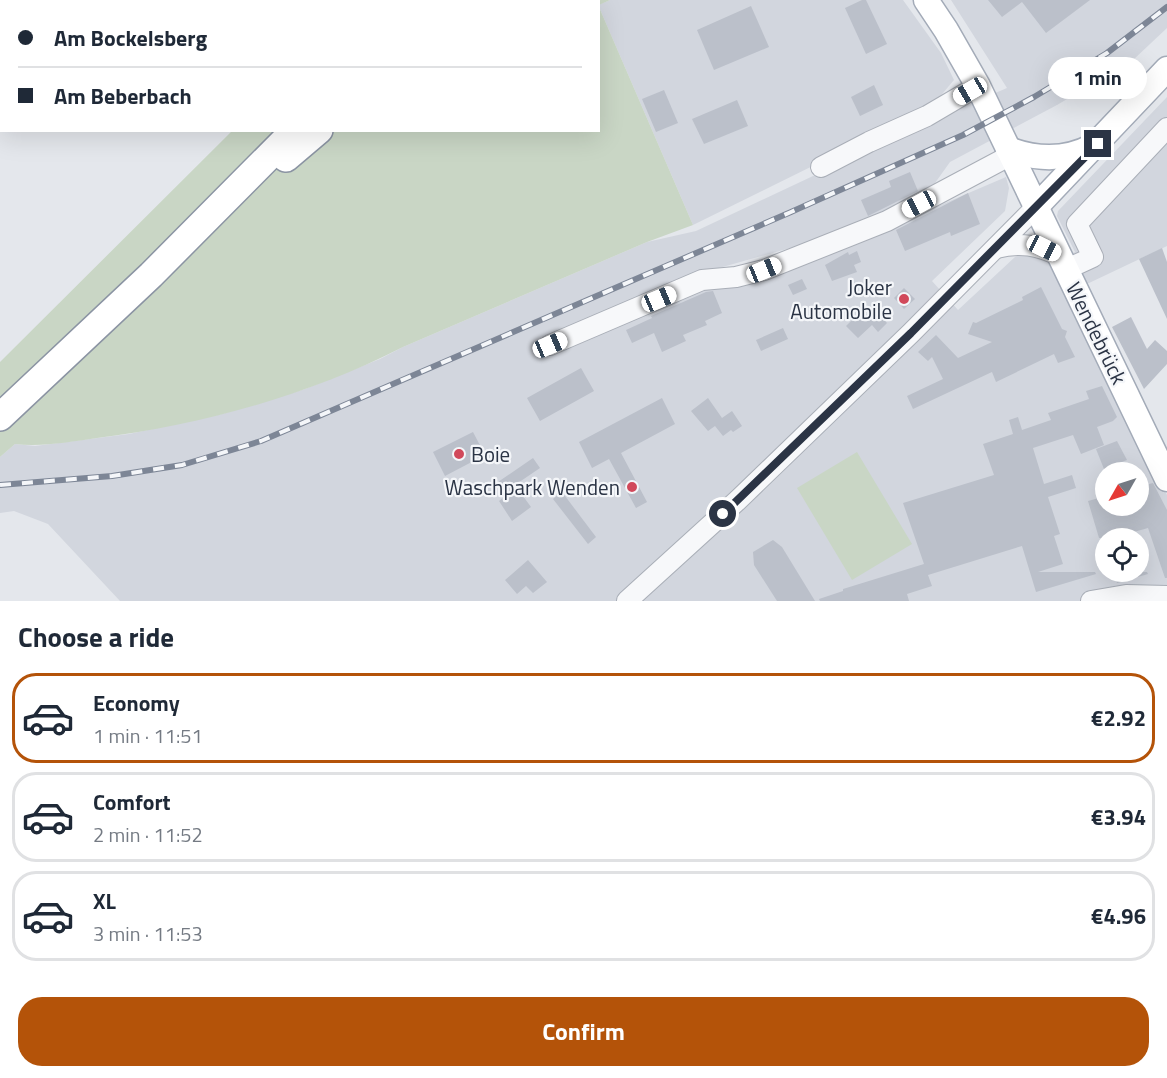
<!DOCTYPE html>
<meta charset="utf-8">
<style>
:root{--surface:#fff;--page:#f2f2f3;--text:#1f2937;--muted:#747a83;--line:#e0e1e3;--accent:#b45309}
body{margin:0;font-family:"Titillium Web",sans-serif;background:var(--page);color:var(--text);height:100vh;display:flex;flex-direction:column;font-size:22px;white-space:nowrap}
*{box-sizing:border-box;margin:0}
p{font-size:20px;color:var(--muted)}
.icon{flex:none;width:33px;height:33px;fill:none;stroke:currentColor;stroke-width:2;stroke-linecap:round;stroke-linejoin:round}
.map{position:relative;height:601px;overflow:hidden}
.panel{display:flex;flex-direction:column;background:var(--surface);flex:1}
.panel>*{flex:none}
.guide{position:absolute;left:0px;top:0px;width:600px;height:132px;box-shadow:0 6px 24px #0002;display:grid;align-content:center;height:132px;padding:0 18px;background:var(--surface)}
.needle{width:39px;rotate:231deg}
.buttons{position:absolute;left:1095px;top:462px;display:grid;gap:12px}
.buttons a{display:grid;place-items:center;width:54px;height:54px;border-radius:50%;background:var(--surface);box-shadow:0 6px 24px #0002;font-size:30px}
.end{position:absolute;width:27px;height:27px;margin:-14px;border:8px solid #2b3445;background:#fff;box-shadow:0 0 0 3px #fff}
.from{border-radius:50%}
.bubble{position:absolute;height:42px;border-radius:21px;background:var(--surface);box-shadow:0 6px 24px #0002;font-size:20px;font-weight:700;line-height:42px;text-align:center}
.car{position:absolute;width:18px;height:36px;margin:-18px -9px;border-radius:8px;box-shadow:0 0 4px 2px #0007;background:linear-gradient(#fff 24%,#345 0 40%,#fff 0 76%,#345 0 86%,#fff 0)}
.guide b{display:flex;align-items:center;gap:21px;height:57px;font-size:22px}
.guide b+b{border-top:2px solid var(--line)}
.guide i{width:15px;height:15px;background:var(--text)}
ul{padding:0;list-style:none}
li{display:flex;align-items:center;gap:18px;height:90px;margin:0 12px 9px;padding:0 6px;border:3px solid var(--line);border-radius:24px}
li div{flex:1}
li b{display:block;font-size:22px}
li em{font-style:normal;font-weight:700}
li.current{border-color:var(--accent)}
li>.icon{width:54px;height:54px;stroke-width:1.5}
h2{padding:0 18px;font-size:27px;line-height:72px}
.button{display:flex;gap:12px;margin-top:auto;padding:12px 18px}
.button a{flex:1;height:69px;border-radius:24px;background:var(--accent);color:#fff;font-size:24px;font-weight:700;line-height:69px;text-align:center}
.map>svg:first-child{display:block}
.built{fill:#d2d6de;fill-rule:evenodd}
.green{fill:#c9d6c5}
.building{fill:#bbc0ca}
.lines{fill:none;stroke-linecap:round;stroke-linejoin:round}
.minor-casing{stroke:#a9aeb7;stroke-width:22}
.major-casing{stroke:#a3abb8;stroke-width:27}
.highway-casing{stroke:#8b94a3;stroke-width:30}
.minor{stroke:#f7f8fa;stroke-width:20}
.major{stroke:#fff;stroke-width:24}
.highway{stroke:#fff;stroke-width:27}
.rail-casing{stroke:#7d8696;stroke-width:6}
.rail{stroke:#f4f6f9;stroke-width:4;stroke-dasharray:11;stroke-linecap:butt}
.route{stroke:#2b3445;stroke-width:8}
.poi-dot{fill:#d1495b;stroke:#f4f6f9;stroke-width:2}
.labels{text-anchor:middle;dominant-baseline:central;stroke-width:4.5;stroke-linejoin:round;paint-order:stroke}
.poi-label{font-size:21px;fill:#2b3445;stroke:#f4f6f9;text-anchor:end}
.street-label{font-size:21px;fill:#2b3445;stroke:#f4f6f9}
</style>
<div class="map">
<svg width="1167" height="601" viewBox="0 0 1167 601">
<rect width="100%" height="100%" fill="#e4e7ec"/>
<g class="built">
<path d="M 610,0 L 903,0 L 941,53 L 954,80 L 927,112 L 847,149 L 693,225 L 599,7 L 598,5 Z"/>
<path d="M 951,0 L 1167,0 L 1167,28 L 1133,60 L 1057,105 L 950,162 L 930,190 L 854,230 L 712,270 L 737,284 L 882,230 L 1006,177 L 1009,188 L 1005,211 L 932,281 L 958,310 L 1015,257 L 1026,252 L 1053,263 L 1075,252 L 1057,216 L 1058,211 L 1167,97 L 1167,246 L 1068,293 L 1092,347 L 1167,495 L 1167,601 L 120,601 L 48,524 L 14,511 L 0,513 L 0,457 L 15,444 L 35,446 L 129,434 L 222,414 L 305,389 L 380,359 L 403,347 L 647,242 L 696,231 L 930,121 L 1007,88 ZM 1106,472 L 1138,472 L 1138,506 L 1106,506 ZM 1106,538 L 1138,538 L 1138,572 L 1106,572 Z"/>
</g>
<g class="green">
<path d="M 343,0 L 610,0 L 599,5 L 598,2 L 343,2 Z"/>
<path d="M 599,7 L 693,225 L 647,242 L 403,347 C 309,395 202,425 97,438 C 69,442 42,447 15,444 L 0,457 L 0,362 L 232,131 L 598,130 Z"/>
<path d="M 857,452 L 912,544 L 852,580 L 797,488 Z"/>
</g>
<g class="building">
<path d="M 862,0 L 866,0 L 887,44 L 866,54 L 845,8 Z"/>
<path d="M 988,0 L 1090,0 L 1046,33 L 1022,2 L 1002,17 Z"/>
<path d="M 751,6 L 769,47 L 714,70 L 697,30 Z"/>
<path d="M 874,85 L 883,105 L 860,116 L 851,97 Z"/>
<path d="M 664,90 L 678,123 L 656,132 L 642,99 Z"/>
<path d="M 737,100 L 748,126 L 704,144 L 692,119 Z"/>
<path d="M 910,172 L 918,191 L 868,216 L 861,200 L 891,187 L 889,181 Z"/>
<path d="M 968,193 L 980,224 L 951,236 L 950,232 L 905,251 L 896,230 Z"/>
<path d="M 1162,248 L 1167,262 L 1167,319 L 1139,259 Z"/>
<path d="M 857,251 L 861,262 L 854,265 L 857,272 L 832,281 L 825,265 L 848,252 L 849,255 Z"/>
<path d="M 802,279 L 807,289 L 793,295 L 788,285 Z"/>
<path d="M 1041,287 L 1062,329 L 1067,331 L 1065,337 L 1075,357 L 1058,363 L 1054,354 L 996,382 L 992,372 L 913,409 L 907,396 L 943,379 L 932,357 L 928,361 L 918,352 L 936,335 L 958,358 L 992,342 L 968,334 L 973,322 L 976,323 L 1023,300 L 1022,297 Z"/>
<path d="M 904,288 L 915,299 L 904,309 L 894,298 Z"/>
<path d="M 713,291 L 722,313 L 705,321 L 707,325 L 683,335 L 686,341 L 662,352 L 654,333 L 632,343 L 626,330 L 652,318 L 651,316 L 706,292 Z"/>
<path d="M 873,308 L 887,323 L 878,332 L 872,325 L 858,338 L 846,326 L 857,315 L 862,319 Z"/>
<path d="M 1131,317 L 1147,349 L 1155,340 L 1167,351 L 1167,364 L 1144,389 L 1112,327 Z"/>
<path d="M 783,328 L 788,339 L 761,351 L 756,340 Z"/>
<path d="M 581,368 L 594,391 L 540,421 L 527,398 Z"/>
<path d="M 1102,386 L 1117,417 L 1113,421 L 1097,427 L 1104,445 L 1081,454 L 1073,435 L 1033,448 L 1044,484 L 1072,475 L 1076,488 L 1048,497 L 1060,534 L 1054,536 L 1063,564 L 1038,572 L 1095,572 L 1096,574 L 1036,592 L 1022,546 L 928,575 L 932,586 L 907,594 L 909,601 L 820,601 L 819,599 L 843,591 L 843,589 L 924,564 L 903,503 L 994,475 L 983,444 L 1013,434 L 1009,420 L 1018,417 L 1022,430 L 1051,420 L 1048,413 L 1089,399 L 1086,391 Z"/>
<path d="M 662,398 L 675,424 L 621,453 L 647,502 L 636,508 L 609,459 L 592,468 L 579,442 Z"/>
<path d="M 708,398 L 722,418 L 732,411 L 742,426 L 733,432 L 731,430 L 723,436 L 715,426 L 708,431 L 691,411 Z"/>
<path d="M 473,432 L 485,455 L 445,476 L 433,452 Z"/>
<path d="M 1117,441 L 1127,460 L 1104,469 L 1096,449 Z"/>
<path d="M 533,458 L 540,468 L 515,485 L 531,507 L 512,521 L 499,501 L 507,495 L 498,482 Z"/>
<path d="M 1153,483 L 1167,510 L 1167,578 L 1165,578 L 1148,528 L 1123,535 L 1124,538 L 1099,538 L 1088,501 L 1106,496 L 1106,506 L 1138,506 L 1138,487 Z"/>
<path d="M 562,492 L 596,537 L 588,544 L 553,499 Z"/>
<path d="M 773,540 L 782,547 L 815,601 L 777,601 L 754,565 L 753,552 Z"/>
<path d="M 528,560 L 547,582 L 533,593 L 526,586 L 517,594 L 505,580 Z"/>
<path d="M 1113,572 L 1147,572 L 1148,574 L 1117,583 Z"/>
</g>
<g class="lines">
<g class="minor-casing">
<g id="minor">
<path d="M 821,167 L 869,142 L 927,116 L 978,86"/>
<path d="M 996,248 C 1020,242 1038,245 1060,256"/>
<path d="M 1067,269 L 1093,257 L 1077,224 L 1167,128"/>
<path d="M 550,345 L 702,280 L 736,277 L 764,270 L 887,221 L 1011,155"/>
<path d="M 627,601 L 738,500 L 911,333 L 1036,207"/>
<path d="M 1091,601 L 1126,595 L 1167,596"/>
</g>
</g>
<g class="major-casing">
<g id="major">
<path d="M 926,0 L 946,30 L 978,86 L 1167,479"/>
<path d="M 1008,149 C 1037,160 1065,161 1093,146"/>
<path d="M 1036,207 L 1167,69"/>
</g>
</g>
<g class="highway-casing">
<g id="highway">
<path d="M 376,2 L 376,0"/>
<path d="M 434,2 L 436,0"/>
<path d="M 472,2 L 474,0"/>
<path d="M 563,2 L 565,0"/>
<path d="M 286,158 L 319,130"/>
<path d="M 0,417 L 151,275 L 295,130"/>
</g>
</g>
<use href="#minor" class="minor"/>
<use href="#major" class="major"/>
<use href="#highway" class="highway"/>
<g class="rail-casing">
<path id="rail" d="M 0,485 L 112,476 L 182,465 L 261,441 L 791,212 L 963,135 L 1034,97 L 1107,53 L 1167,7"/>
</g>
<use href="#rail" class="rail"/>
</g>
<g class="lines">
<path class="route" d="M 723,514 L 911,333 L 1098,144"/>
</g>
<g class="poi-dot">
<circle cx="904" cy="299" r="6"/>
<circle cx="459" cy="454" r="6"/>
<circle cx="632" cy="487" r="6"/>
</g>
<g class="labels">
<g class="poi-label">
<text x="892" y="287">Joker<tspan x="892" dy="24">Automobile</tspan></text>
<text x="471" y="454" text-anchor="start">Boie</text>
<text x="620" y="487">Waschpark Wenden</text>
</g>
<g class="street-label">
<text transform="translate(1097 333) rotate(64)">Wendebrück</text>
</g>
</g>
</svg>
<div class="buttons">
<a><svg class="needle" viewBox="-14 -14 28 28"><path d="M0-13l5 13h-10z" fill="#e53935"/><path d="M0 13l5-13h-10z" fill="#747a83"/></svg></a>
<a><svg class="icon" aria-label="locate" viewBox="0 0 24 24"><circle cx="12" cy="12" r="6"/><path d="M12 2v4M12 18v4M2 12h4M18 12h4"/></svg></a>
</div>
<i class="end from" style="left:723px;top:514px"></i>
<i class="end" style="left:1098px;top:144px"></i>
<div class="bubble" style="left:1048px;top:57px;width:99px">1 min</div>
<i class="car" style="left:970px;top:91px;rotate:240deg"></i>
<i class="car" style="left:919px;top:204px;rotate:242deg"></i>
<i class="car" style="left:1044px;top:248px;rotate:116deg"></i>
<i class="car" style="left:764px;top:270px;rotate:68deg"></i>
<i class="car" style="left:659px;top:299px;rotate:67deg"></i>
<i class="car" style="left:550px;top:345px;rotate:67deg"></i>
<div class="guide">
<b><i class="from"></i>Am Bockelsberg</b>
<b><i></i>Am Beberbach</b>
</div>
</div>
<section class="panel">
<h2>Choose a ride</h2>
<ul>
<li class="current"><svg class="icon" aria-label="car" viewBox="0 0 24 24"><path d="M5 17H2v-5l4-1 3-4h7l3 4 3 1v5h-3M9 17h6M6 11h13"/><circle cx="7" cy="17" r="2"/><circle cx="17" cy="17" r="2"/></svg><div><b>Economy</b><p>1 min · 11:51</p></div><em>€2.92</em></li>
<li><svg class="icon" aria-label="car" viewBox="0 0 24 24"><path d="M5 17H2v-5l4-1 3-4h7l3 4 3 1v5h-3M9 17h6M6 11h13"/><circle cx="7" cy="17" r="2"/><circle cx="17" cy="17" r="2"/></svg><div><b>Comfort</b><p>2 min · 11:52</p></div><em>€3.94</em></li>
<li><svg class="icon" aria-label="car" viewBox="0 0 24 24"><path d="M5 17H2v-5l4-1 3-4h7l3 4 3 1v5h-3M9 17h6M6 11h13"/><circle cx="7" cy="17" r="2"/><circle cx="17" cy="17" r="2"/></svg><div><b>XL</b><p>3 min · 11:53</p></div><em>€4.96</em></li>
</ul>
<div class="button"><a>Confirm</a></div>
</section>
